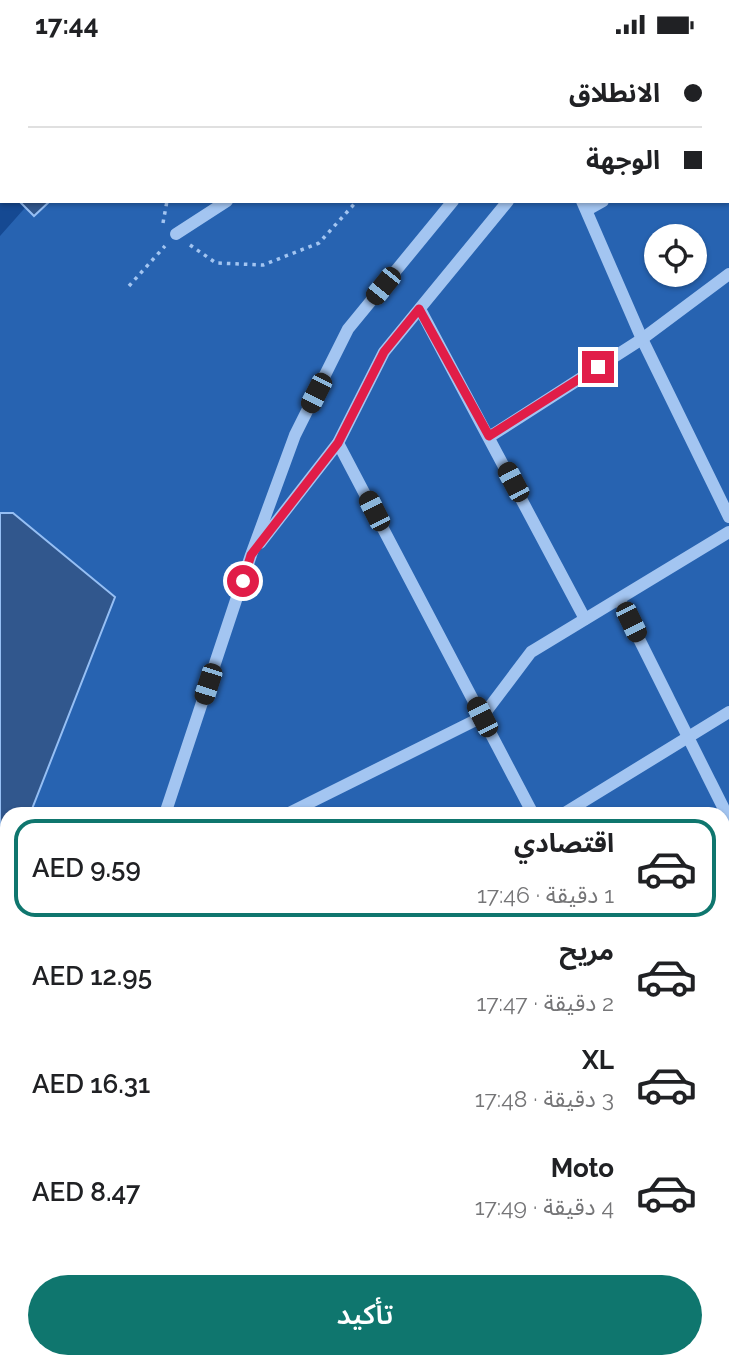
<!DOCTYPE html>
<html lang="ar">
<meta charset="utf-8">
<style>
:root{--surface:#fff;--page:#f6f6f6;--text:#202124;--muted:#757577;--line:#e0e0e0;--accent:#0f766e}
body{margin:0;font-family:Raleway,"Noto Sans Arabic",sans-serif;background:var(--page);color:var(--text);direction:rtl;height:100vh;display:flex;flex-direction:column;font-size:26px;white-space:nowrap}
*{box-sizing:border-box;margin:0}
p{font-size:23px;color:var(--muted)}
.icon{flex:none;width:38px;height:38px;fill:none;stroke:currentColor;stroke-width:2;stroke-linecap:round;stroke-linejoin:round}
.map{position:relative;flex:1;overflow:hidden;direction:ltr}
.panel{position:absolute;left:0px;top:758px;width:730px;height:562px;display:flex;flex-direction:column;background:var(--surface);border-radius:21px 21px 0 0;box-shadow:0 2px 5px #0004;direction:rtl}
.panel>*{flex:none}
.top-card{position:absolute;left:0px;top:0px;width:730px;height:154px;box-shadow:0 2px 5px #0004;direction:rtl;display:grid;align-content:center;height:154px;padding:0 28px;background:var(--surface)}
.tools{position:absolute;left:644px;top:175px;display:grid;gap:14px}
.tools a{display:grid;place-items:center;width:63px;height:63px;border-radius:50%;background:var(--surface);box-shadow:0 2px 5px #0004;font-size:35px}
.end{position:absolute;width:32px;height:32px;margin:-16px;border:9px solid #e11d48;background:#fff;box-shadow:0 0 0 4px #fff}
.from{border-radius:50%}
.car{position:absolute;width:21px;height:42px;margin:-21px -10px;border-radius:9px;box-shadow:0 0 5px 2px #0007;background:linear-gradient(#222 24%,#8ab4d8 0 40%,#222 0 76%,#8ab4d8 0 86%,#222 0)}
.top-card b{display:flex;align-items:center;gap:24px;height:66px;font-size:26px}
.top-card b+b{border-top:2px solid var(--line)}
.top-card i{width:18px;height:18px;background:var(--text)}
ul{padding:12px 0 0;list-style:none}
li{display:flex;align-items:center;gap:21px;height:98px;margin:0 14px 10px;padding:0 14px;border:4px solid transparent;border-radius:21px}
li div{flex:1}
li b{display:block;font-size:26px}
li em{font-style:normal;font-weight:600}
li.current{border-color:var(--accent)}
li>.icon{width:63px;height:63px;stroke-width:1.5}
.button{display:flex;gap:14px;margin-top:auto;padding:14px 28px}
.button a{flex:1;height:80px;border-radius:42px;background:var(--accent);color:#fff;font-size:28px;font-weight:600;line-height:80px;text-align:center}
.status{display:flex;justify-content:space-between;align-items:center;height:49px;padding:0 35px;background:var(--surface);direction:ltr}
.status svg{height:19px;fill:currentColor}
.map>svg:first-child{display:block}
.green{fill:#2763b1;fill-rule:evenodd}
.water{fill:#31578d;stroke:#96bff4;stroke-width:2}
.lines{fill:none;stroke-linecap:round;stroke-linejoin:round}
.path{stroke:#a3c5f1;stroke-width:3.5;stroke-dasharray:3.5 5;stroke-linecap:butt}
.minor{stroke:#a3c5f1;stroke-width:12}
.route{stroke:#e11d48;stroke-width:9}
</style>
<div class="status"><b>17:44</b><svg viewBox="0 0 49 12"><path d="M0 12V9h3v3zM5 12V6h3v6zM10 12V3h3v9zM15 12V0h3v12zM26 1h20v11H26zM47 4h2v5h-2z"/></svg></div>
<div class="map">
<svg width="729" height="1318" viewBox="0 0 729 1318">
<rect width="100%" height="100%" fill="#154992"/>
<path class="green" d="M 173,0 L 729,0 L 729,1318 L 2,1318 L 0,874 L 7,846 L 7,1312 L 723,1312 L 723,765 L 30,765 L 115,548 L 13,464 L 0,464 L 0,187 L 31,152 L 728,152 L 728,2 ZM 656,187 L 695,187 L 695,226 L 656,226 Z"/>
<g class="water">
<path d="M 0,0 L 153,0 L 154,2 L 2,2 L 0,144 Z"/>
<path d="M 19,152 L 50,152 L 34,167 Z"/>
<path d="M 0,464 L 13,464 L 115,548 L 30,765 L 7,765 L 7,846 L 0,874 Z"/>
</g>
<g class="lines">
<g class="path">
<path d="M 316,2 L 317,0"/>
<path d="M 434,2 L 436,0"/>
<path d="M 163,174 L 167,152"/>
<path d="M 190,196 L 216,214 L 263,216 L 319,194 L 357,152"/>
<path d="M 129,237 L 165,197"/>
</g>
<g class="minor">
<path d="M 377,2 L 378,0"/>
<path d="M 597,2 L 599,0"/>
<path d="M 656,2 L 658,0"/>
<path d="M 728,79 L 729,78"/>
<path d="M 728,103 L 729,105"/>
<path d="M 582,152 L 642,290 L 729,468"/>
<path d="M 587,161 L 603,152"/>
<path d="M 176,185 L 227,152"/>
<path d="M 420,260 L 585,570"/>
<path d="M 489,388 L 642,290 L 729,225"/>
<path d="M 338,394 L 533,765"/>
<path d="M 260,494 L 338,394 L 384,303 L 508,152"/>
<path d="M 619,550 L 729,770"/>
<path d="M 165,765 L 251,506 L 295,386 L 348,280 L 453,152"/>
<path d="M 287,765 L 482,668 L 531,603 L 729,483"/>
<path d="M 563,765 L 729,663"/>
<path d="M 723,879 L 729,875"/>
<path d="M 723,996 L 729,993"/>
<path d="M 723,1129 L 729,1126"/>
<path d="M 723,1268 L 729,1265"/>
<path d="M 177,1312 L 179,1318"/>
<path d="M 464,1312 L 466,1318"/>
<path d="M 576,1312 L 579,1318"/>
<path d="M 709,1312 L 711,1318"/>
<path d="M 248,1318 L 249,1312"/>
<path d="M 627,1318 L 638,1312"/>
</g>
</g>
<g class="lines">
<path class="route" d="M 243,532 L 251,506 L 338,394 L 384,303 L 419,260 L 489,387 L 598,318"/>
</g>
</svg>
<div class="tools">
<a><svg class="icon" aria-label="locate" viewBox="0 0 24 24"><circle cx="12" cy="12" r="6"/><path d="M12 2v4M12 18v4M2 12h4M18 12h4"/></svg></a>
</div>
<i class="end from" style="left:243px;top:532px"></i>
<i class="end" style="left:598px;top:318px"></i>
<i class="car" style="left:383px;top:237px;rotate:219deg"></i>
<i class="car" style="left:316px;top:344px;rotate:207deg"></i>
<i class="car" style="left:513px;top:433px;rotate:332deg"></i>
<i class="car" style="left:374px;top:462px;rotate:333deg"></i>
<i class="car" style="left:631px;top:573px;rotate:154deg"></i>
<i class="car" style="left:208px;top:635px;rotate:198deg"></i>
<i class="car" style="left:482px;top:668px;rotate:333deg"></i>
<div class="top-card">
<b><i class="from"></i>الانطلاق</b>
<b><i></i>الوجهة</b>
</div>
<section class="panel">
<ul>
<li class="current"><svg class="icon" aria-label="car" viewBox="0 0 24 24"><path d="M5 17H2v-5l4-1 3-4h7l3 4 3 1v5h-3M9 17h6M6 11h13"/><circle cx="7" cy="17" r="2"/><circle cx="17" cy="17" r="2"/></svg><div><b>اقتصادي</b><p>1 دقيقة · 17:46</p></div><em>AED 9.59</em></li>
<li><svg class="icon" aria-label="car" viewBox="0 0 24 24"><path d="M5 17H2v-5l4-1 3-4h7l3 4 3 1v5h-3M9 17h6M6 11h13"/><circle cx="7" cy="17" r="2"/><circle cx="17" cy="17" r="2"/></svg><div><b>مريح</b><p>2 دقيقة · 17:47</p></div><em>AED 12.95</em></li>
<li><svg class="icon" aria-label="car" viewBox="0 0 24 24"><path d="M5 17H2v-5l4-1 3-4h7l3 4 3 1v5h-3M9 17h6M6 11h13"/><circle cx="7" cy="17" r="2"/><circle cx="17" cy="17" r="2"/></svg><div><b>XL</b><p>3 دقيقة · 17:48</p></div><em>AED 16.31</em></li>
<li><svg class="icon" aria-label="car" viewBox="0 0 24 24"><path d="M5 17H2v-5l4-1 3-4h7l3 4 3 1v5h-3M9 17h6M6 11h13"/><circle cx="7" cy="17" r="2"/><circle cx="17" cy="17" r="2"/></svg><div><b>Moto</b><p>4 دقيقة · 17:49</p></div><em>AED 8.47</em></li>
</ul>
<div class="button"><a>تأكيد</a></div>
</section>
</div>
